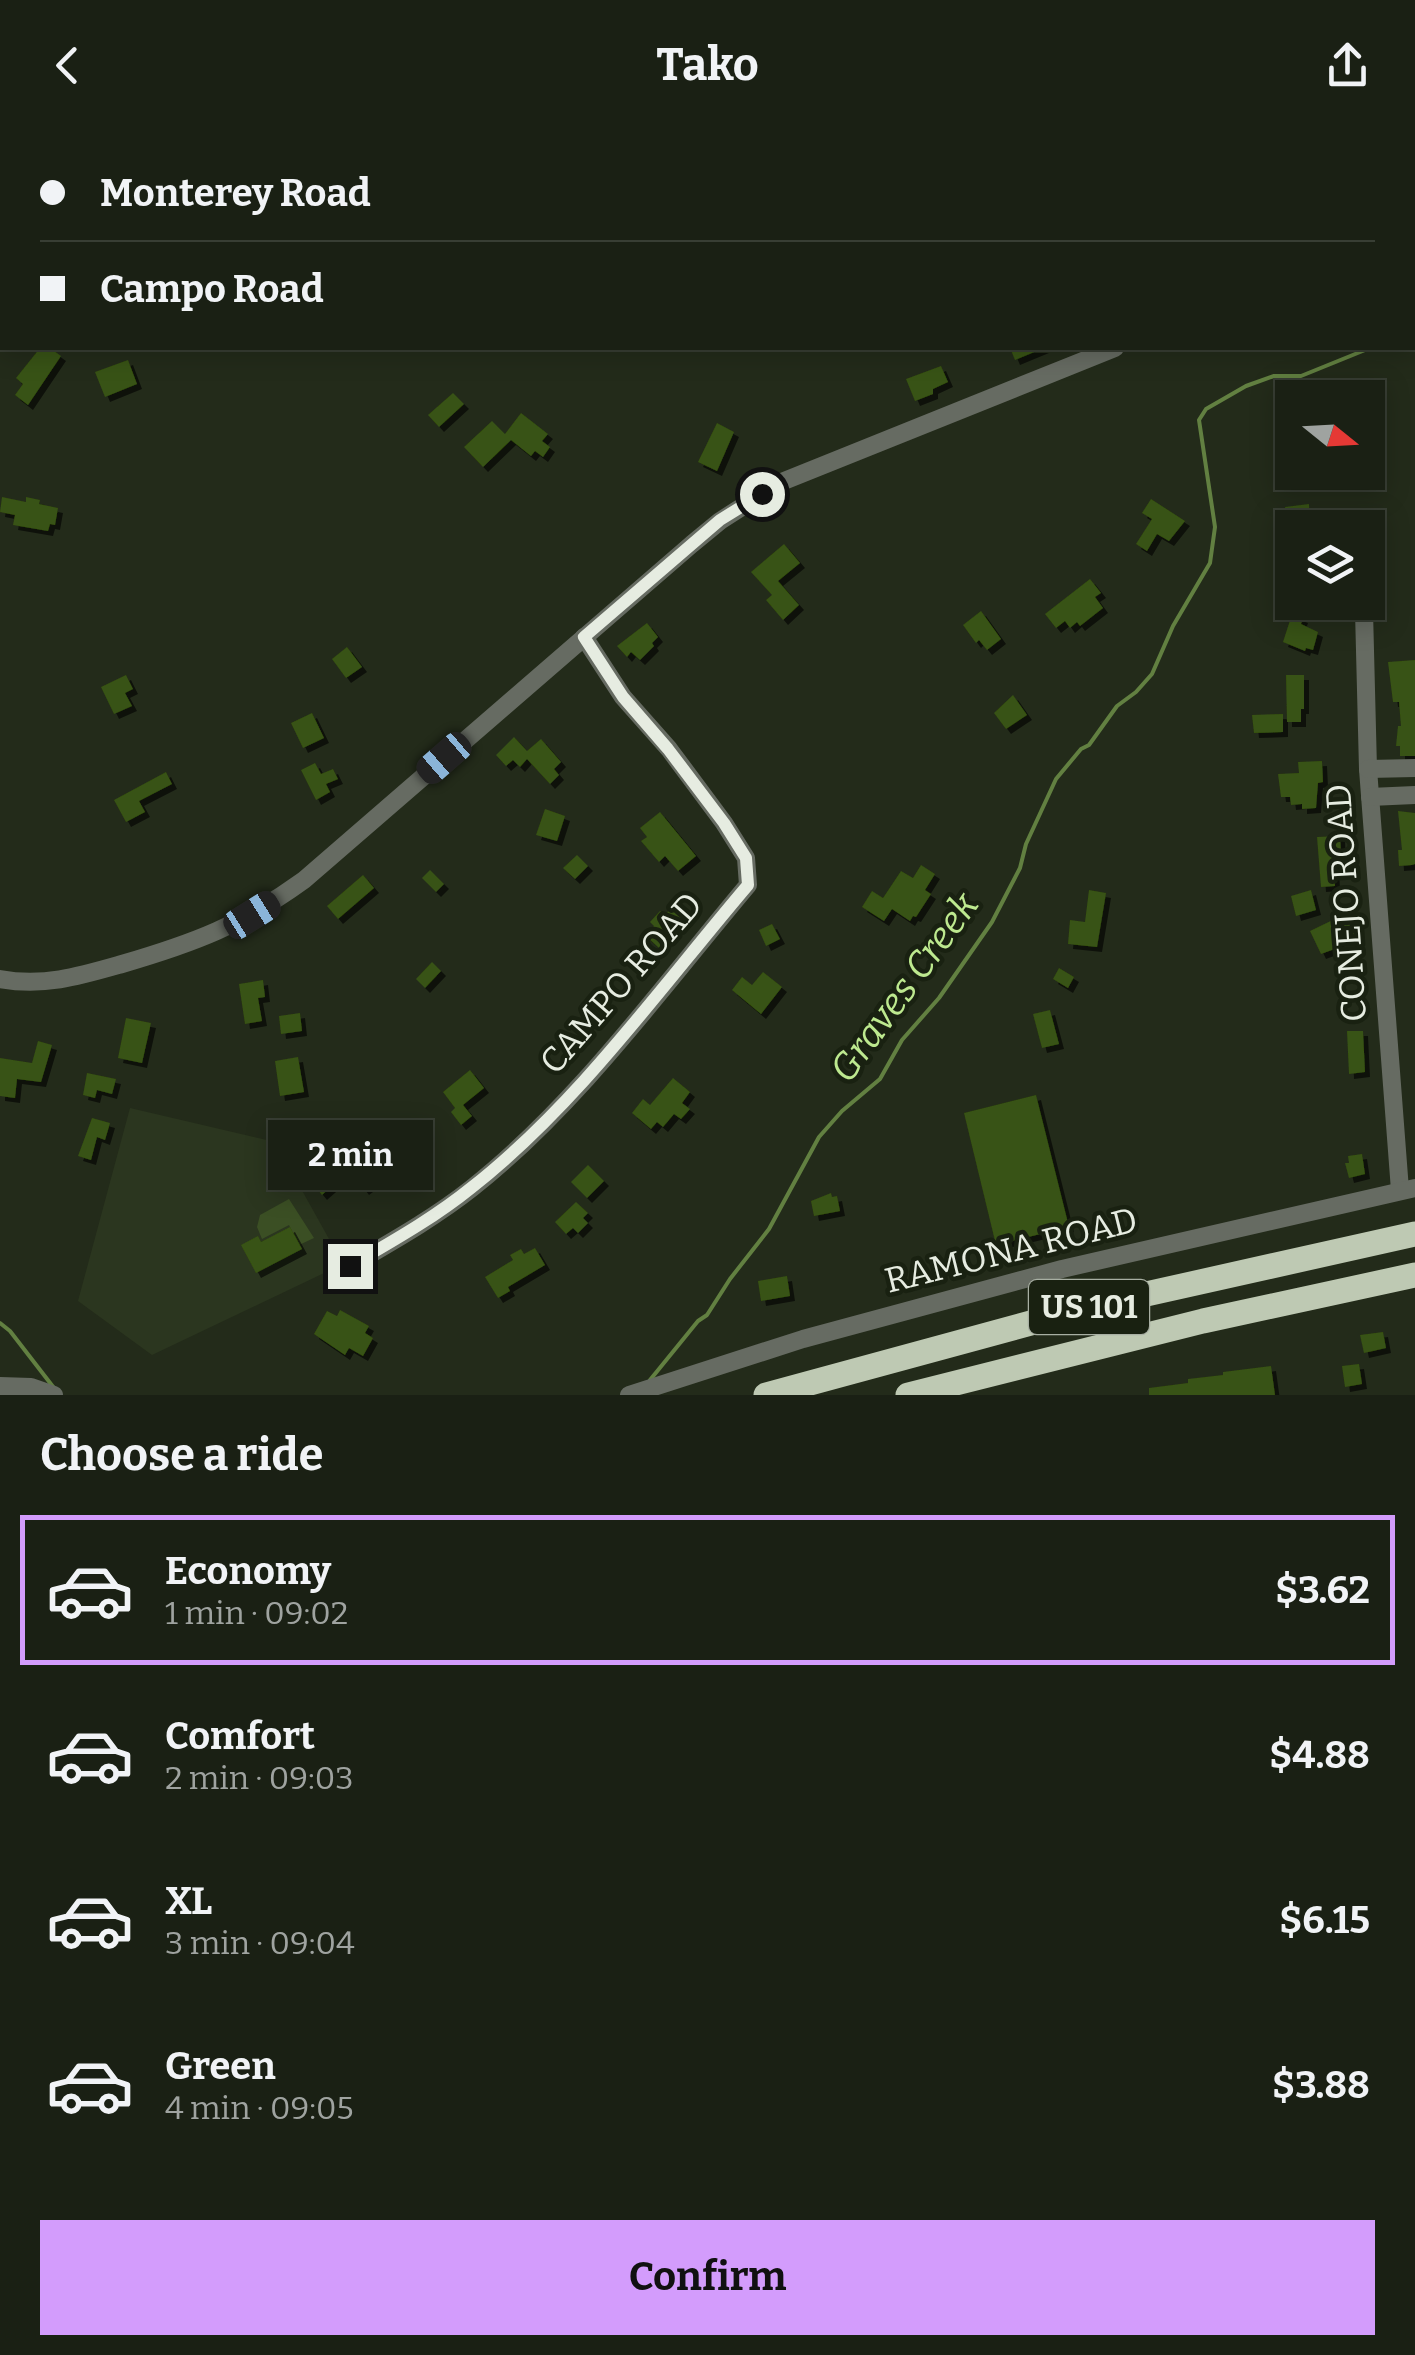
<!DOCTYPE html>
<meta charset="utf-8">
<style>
:root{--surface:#1a2014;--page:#23281d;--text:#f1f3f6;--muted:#9fa3a0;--line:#383e34;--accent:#d39cfc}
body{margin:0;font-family:Bitter,serif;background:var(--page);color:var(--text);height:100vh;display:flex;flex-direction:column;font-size:38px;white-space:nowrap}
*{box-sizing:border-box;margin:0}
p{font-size:32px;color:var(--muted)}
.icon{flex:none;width:55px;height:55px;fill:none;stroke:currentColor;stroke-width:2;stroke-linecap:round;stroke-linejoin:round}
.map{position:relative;height:1265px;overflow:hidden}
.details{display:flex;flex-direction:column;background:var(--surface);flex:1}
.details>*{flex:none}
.banner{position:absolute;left:0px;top:0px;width:1415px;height:220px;box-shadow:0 5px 25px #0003,0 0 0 2px var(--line);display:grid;align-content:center;height:220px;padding:0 40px;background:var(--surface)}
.needle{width:65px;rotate:108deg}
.controls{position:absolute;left:1275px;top:250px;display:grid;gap:20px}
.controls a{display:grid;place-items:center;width:110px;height:110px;border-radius:0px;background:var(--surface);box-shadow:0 5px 25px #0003,0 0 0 2px var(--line);font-size:50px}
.end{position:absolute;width:45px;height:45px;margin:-22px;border:12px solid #e6ece1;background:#111;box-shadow:0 0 0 5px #111}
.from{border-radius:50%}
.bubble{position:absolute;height:70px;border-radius:0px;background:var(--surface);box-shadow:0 5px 25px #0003,0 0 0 2px var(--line);font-size:32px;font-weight:700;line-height:70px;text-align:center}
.car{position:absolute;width:30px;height:60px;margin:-30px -15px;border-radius:12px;box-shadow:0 0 8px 2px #0007;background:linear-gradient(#222 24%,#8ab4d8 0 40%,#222 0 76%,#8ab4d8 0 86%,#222 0)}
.banner b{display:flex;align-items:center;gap:35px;height:95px;font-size:38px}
.banner b+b{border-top:2px solid var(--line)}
.banner i{width:25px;height:25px;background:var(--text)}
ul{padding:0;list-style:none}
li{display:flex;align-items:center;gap:30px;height:150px;margin:0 20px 15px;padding:0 20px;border:5px solid transparent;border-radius:0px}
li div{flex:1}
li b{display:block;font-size:38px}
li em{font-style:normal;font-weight:700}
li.current{border-color:var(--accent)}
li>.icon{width:90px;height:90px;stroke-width:1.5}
h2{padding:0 40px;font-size:45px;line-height:120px}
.cta{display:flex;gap:20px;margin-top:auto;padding:20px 40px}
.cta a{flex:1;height:115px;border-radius:0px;background:var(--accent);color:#111;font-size:40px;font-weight:700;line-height:115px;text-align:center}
header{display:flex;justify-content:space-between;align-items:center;height:130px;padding:0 40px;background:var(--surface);font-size:45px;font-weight:700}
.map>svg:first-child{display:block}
.built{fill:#2b361f}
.green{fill:#3b4f24}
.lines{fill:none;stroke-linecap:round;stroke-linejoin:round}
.stream{stroke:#628041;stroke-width:4}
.building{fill:#375312;filter:url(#shadow)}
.minor{stroke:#666b62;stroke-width:18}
.highway{stroke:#bec9b3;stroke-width:25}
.route{stroke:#e6ece1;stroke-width:12}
.labels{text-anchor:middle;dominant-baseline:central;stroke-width:9;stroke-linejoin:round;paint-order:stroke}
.shield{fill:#192111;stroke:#a8afa3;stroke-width:2.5}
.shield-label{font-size:32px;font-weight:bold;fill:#e6ece1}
.street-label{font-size:35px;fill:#e6ece1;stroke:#192111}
.water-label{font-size:38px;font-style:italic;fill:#bde98f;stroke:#192111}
</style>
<header><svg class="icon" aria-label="back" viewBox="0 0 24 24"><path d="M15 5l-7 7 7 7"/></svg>Tako<svg class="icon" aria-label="share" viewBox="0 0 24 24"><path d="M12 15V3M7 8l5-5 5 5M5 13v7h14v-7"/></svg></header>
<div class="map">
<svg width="1415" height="1265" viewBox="0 0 1415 1265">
<defs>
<filter id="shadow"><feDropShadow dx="5" dy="5" stdDeviation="0" flood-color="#0009"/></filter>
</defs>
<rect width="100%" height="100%" fill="#232b1a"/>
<path class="built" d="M 130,978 L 275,1012 L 343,1134 L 152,1225 L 78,1171 Z"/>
<path class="green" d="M 289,1069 L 314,1108 L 299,1115 L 289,1095 L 262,1109 L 257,1097 L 260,1085 Z"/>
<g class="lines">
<g class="stream">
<path d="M 1358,0 L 1358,2"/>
<path d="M 1412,156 L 1415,162"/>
<path d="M 1412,202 L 1415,201"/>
<path d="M 0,1193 L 10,1201 L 54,1258"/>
<path d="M 650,1250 L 698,1191 L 707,1185 L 730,1149 L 769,1099 L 819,1007 L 842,981 L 880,949 L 902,910 L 939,868 L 992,792 L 1020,738 L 1026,714 L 1056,649 L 1081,619 L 1089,615 L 1117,576 L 1136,562 L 1152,544 L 1173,496 L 1210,433 L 1215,397 L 1199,290 L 1206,279 L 1246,256 L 1274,246 L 1301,246 L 1370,218"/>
</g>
</g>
<g class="building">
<path d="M 40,218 L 50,218 L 61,226 L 28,275 L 15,265 L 23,254 L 16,248 Z"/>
<path d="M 1010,218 L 1044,218 L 1015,230 Z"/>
<path d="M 128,230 L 137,254 L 105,267 L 95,242 Z"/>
<path d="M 941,236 L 948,252 L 933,259 L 933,264 L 915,271 L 906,249 Z"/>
<path d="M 453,263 L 464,274 L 439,297 L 428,285 Z"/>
<path d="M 521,283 L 548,304 L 542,311 L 550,317 L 543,327 L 535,321 L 531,326 L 511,310 L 483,337 L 464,317 L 492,291 L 505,304 Z"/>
<path d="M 717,293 L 734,302 L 717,341 L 698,332 Z"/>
<path d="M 2,367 L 26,372 L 26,367 L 40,370 L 39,374 L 58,378 L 55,395 L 50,394 L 48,401 L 13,395 L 15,385 L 0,382 Z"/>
<path d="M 1151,369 L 1185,391 L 1169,411 L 1157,404 L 1147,421 L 1136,414 L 1152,389 L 1142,383 Z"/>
<path d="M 1309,374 L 1310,398 L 1286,398 L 1285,377 Z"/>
<path d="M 784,414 L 800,433 L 778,451 L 799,475 L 783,490 L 766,470 L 772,465 L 751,442 Z"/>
<path d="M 1090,449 L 1101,463 L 1095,467 L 1103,478 L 1080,496 L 1077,492 L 1070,498 L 1065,491 L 1056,498 L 1045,484 Z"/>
<path d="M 981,481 L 1001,509 L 987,520 L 979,510 L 976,513 L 963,495 Z"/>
<path d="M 1292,484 L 1303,488 L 1301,494 L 1318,502 L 1313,520 L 1306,518 L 1305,521 L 1283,512 Z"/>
<path d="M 647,493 L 658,507 L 652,513 L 654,516 L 640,530 L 631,522 L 627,527 L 617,516 Z"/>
<path d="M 347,517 L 362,537 L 346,548 L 332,529 Z"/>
<path d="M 1415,530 L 1415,626 L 1400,626 L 1400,616 L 1396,616 L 1398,596 L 1401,596 L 1399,572 L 1393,572 L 1388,532 Z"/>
<path d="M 126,545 L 133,559 L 125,563 L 132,576 L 114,584 L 101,557 Z"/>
<path d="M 1286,545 L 1304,545 L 1304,579 L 1301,579 L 1301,592 L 1287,592 Z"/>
<path d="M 1013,565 L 1027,585 L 1006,599 L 994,583 Z"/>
<path d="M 312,583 L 324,608 L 303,618 L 291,593 Z"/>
<path d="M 1283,584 L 1283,602 L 1254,603 L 1252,585 Z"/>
<path d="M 514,607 L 527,621 L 541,609 L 561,632 L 554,639 L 559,645 L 550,654 L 527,629 L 520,637 L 513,630 L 506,636 L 496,625 Z"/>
<path d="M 1322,631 L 1323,652 L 1318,653 L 1316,678 L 1302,679 L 1302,674 L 1291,675 L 1290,667 L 1281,667 L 1278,644 L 1299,643 L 1298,632 Z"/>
<path d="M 315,633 L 321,644 L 333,639 L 338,649 L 326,654 L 330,662 L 316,670 L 301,640 Z"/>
<path d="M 166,642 L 172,654 L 139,671 L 145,682 L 126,692 L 114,670 Z"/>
<path d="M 545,679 L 565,686 L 557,711 L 536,705 Z"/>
<path d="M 1398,681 L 1415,683 L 1415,734 L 1412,735 L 1399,736 L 1398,720 L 1402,720 Z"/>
<path d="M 660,682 L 696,726 L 678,741 L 665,726 L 659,732 L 641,711 L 647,707 L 640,698 Z"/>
<path d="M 1340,706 L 1341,725 L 1335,723 L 1334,730 L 1335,756 L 1321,757 L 1317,707 Z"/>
<path d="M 577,725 L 588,736 L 575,749 L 563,738 Z"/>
<path d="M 921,735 L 935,744 L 925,760 L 931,764 L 916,787 L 913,786 L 910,791 L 892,779 L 884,791 L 862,777 L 872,761 L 883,768 L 901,741 L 913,748 Z"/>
<path d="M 430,740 L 444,754 L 436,762 L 422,748 Z"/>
<path d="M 363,745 L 374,758 L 338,789 L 327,776 Z"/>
<path d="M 1089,760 L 1106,763 L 1097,817 L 1068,814 L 1070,790 L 1085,792 Z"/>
<path d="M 1311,760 L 1316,780 L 1296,786 L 1291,766 Z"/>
<path d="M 673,776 L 687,790 L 659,818 L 646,806 L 654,796 L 650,792 L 660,781 L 665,785 Z"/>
<path d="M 1341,786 L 1344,793 L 1348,791 L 1355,804 L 1338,812 L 1340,817 L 1321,824 L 1310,801 Z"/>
<path d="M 772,794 L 780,809 L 766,816 L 759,800 Z"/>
<path d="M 432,832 L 441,841 L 425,858 L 416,849 Z"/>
<path d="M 1059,838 L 1074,847 L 1068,858 L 1053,849 Z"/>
<path d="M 763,842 L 782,857 L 761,884 L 732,860 L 742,847 L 752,855 Z"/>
<path d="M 263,850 L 265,867 L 258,868 L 262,891 L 245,894 L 239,854 Z"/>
<path d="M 1050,880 L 1059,914 L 1042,918 L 1033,884 Z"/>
<path d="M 300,883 L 302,901 L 281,904 L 279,886 Z"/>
<path d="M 126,888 L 151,893 L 142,933 L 118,928 Z"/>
<path d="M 1347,901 L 1363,901 L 1365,942 L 1349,944 Z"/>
<path d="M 38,911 L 52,915 L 41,952 L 17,949 L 15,968 L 0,966 L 0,928 L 32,933 Z"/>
<path d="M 298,927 L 304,962 L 280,966 L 275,931 Z"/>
<path d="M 470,940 L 484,958 L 463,975 L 472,986 L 461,995 L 451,982 L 455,978 L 443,962 Z"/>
<path d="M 87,943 L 116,949 L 112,964 L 97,960 L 95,968 L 83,965 Z"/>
<path d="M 673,948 L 690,962 L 682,973 L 690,979 L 681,989 L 674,984 L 663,997 L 657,992 L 651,999 L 632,983 L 643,969 L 650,975 Z"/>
<path d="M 1036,965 L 1069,1097 L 996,1115 L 964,983 Z"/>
<path d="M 92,988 L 110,993 L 105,1010 L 97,1007 L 91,1030 L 78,1026 Z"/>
<path d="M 393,1011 L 407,1029 L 383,1052 L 380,1048 L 364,1060 L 351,1043 Z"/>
<path d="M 1362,1024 L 1365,1044 L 1349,1048 L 1345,1033 L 1349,1033 L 1348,1026 Z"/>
<path d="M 588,1035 L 604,1051 L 587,1068 L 571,1052 Z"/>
<path d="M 330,1039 L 339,1050 L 322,1065 L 313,1054 Z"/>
<path d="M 831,1063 L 832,1067 L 837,1066 L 840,1081 L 814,1086 L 811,1071 Z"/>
<path d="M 576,1072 L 588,1083 L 583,1088 L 588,1093 L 578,1103 L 573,1098 L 566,1104 L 555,1092 Z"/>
<path d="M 290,1097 L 302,1119 L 256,1143 L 241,1115 L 258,1106 L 261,1112 Z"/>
<path d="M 535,1118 L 545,1135 L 508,1157 L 510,1161 L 498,1168 L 485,1147 L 513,1130 L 510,1125 L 521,1119 L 524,1124 Z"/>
<path d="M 787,1146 L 790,1166 L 761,1171 L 758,1151 Z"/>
<path d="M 340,1180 L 369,1196 L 365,1203 L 373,1208 L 363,1226 L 349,1218 L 345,1225 L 314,1204 L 327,1181 L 337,1186 Z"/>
<path d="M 1383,1202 L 1386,1218 L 1364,1223 L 1360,1205 Z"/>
<path d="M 1359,1234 L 1362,1254 L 1345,1257 L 1342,1236 Z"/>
<path d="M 1271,1236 L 1275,1265 L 1149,1265 L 1149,1258 L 1188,1253 L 1188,1249 L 1223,1245 L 1223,1242 Z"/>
</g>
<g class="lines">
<g class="minor">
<path d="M 583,0 L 585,2"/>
<path d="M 1412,114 L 1415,113"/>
<path d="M 1364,481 L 1368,639 L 1400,1060"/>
<path d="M 1368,639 L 1415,638"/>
<path d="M 1370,667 L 1415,665"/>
<path d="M 0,849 C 44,857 80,846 122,834 C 194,813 242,795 304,750 L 692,414 L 720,391 L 779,353 L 1115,218"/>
<path d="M 350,1136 C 391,1112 434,1088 472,1058 C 577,975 662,857 748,755 L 746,728 L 724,693 L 669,619 L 623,567 L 584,507"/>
<path d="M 0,1256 L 31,1257 L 54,1265"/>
<path d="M 629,1265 L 803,1209 L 1062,1139 L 1415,1058"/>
</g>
<g class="highway">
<path d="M 766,1265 L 1097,1175 L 1415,1104"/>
<path d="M 908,1265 L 1203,1191 L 1415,1145"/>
</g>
</g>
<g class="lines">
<path class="route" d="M 350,1136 C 391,1112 434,1088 471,1058 C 577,975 661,857 748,755 L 746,728 L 724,693 L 668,619 L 623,567 L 584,507 L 720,390 L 762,364"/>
</g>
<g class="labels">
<rect class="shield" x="1029" y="1150" width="120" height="54" rx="8"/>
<g class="shield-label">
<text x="1089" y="1177">US 101</text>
</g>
<g class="street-label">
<text transform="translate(1346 773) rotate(-94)">CONEJO ROAD</text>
<text transform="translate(621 853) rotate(-49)">CAMPO ROAD</text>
<text transform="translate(1011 1120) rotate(-14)">RAMONA ROAD</text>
</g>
<g class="water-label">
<text transform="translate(904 857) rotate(-54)">Graves Creek</text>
</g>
</g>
</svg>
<div class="controls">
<a><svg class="needle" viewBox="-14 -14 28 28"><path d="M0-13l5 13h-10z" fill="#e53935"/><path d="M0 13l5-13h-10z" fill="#9fa3a0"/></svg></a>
<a><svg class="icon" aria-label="layers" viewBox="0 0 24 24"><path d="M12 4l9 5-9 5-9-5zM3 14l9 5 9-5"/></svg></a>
</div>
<i class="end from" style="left:762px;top:364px"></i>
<i class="end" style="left:350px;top:1136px"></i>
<div class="bubble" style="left:268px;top:990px;width:165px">2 min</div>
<i class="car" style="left:444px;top:628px;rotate:229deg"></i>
<i class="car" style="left:252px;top:785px;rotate:58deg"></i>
<div class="banner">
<b><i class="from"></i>Monterey Road</b>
<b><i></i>Campo Road</b>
</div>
</div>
<section class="details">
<h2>Choose a ride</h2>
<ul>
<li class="current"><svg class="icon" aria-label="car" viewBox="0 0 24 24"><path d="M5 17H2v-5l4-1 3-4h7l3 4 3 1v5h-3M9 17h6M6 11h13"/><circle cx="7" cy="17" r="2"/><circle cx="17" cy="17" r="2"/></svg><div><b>Economy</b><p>1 min · 09:02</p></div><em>$3.62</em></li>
<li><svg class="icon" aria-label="car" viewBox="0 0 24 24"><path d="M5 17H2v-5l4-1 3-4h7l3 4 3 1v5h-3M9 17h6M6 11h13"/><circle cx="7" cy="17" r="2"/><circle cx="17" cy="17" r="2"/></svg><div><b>Comfort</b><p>2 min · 09:03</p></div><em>$4.88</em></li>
<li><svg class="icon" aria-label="car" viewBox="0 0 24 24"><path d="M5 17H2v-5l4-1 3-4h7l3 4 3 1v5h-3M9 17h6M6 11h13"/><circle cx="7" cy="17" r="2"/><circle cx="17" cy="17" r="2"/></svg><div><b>XL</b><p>3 min · 09:04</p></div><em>$6.15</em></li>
<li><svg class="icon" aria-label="car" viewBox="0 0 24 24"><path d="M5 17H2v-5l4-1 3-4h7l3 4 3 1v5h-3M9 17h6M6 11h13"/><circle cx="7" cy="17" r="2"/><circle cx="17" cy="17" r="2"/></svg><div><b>Green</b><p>4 min · 09:05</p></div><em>$3.88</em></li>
</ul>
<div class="cta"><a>Confirm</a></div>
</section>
